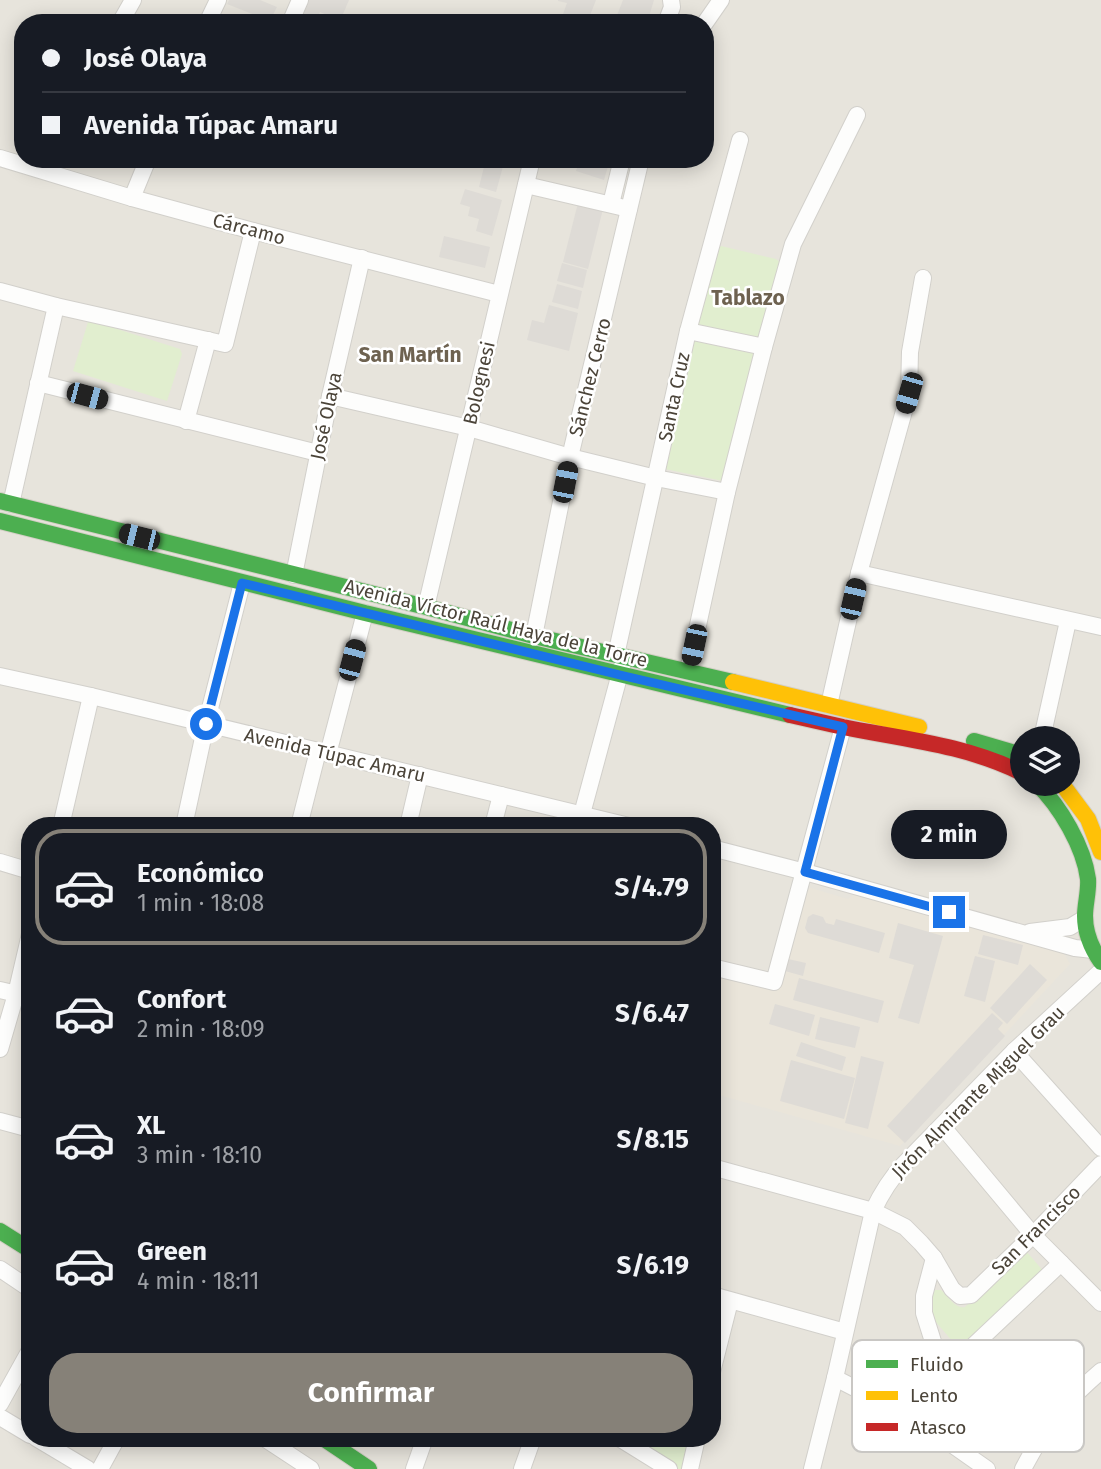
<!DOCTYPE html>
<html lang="es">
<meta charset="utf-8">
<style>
:root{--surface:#171b24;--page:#20242c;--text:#f1f3f6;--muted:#9ea1a6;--line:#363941;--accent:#868178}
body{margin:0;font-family:"Fira Sans",sans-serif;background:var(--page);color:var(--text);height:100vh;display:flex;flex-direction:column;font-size:26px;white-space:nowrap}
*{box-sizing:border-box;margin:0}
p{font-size:23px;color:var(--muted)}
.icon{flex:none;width:38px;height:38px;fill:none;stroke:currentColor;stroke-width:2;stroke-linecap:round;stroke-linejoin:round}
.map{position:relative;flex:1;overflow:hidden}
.panel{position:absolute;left:21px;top:817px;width:700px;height:630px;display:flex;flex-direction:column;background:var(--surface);border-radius:28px;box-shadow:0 4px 18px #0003}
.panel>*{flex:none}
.guide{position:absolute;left:14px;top:14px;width:700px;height:154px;border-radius:28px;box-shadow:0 4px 18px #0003;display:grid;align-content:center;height:154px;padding:0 28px;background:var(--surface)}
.tools{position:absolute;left:1010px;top:726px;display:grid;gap:14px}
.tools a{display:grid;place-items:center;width:70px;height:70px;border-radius:50%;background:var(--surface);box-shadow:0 4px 18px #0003;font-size:35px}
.end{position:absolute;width:32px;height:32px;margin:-16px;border:9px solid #1a73e8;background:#fff;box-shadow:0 0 0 4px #fff}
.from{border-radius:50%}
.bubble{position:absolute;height:49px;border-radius:24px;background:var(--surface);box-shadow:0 4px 18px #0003;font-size:23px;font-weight:700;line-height:49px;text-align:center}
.car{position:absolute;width:21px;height:42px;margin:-21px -10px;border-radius:9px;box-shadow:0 0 5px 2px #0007;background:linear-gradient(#222 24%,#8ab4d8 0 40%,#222 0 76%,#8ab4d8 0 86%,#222 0)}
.guide b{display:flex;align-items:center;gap:24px;height:66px;font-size:26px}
.guide b+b{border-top:2px solid var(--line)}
.guide i{width:18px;height:18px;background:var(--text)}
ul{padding:12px 0 0;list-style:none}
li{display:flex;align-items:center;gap:21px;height:116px;margin:0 14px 10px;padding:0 14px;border:4px solid transparent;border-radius:28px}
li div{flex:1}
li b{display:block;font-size:26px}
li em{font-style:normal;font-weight:700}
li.current{border-color:var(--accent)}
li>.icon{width:63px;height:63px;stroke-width:1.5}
.cta{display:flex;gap:14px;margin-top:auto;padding:14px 28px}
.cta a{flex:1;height:80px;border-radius:28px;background:var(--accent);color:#fff;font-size:28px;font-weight:700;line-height:80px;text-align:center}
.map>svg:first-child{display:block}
.residential{fill:#e7e4dc;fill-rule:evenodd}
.education{fill:#eae5da}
.green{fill:#e1eecf}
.building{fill:#dedbd6}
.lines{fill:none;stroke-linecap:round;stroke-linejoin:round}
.street-casing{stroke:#d2d0cb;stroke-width:18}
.fast-casing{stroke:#d3cfc5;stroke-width:18}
.slow-casing{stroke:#d3cfc5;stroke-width:18}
.jam-casing{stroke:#d3cfc5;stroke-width:18}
.street{stroke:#fdfdfc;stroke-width:16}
.fast{stroke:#4caf50;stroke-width:16}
.slow{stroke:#ffc107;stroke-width:16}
.jam{stroke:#c62828;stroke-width:16}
.route{stroke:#1a73e8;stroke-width:9}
.labels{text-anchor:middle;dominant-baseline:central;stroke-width:5;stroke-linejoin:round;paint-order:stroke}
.street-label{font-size:19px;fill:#4b4439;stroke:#fff}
.neighbourhood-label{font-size:21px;font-weight:bold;fill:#6e6250;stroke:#fff}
.key{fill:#fff;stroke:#c9c7c4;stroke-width:2}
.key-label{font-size:19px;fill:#4b4439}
</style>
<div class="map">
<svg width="1101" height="1469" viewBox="0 0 1101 1469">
<rect width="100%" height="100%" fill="#f4f2ee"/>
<path class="residential" d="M 0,0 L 1101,0 L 1101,1469 L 0,1469 ZM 23,23 L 705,23 L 705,159 L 23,159 ZM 1022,738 L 1068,738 L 1068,784 L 1022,784 ZM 30,826 L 712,826 L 712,1438 L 30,1438 Z"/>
<path class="education" d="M 811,888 L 848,899 L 854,894 L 1064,953 L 1070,964 L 900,1146 L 712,1093 L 712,971 L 781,987 L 805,891 Z"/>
<g class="green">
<path d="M 721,246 L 776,259 L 780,262 L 759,337 L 756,340 L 698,326 L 696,323 L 717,249 Z"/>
<path d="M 92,321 L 180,349 L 182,354 L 167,401 L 73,371 L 88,322 Z"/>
<path d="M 695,339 L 754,352 L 757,356 L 723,481 L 665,469 L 691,341 Z"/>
<path d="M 1026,1251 L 1045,1273 L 969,1345 L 959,1346 L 954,1343 L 928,1313 L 928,1294 L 934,1290 L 941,1290 C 949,1296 954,1309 965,1307 Z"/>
<path d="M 627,1439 L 692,1439 L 685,1469 L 676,1469 Z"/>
</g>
<g class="building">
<path d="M 229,0 L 260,0 L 277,7 L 270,21 L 227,4 Z"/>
<path d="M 304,0 L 349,0 L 340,21 L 320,12 L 315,23 L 296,23 Z"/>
<path d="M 558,0 L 596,0 L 587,23 L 579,23 L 562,17 L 567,3 L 558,1 Z"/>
<path d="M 623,0 L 654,0 L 647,23 L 614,23 Z"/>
<path d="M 466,159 L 505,159 L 496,192 L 479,187 L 484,167 L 465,162 Z"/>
<path d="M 592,161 L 608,166 L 604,180 L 576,171 L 578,165 L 590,168 Z"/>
<path d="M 465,189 L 502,200 L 492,236 L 476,231 L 479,219 L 468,216 L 470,207 L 460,204 Z"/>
<path d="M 578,203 L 603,209 L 588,269 L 563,262 Z"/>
<path d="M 444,236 L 490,247 L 485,268 L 439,257 Z"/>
<path d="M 562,263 L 587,270 L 583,288 L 557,281 Z"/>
<path d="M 557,284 L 582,291 L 578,309 L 552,302 Z"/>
<path d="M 549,305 L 578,313 L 569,351 L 527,340 L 532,320 L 544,323 Z"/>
<path d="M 813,914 L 823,917 L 826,923 L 834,925 L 836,919 L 885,933 L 879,953 L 808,933 L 805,928 L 808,917 Z"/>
<path d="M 898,923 L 943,936 L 919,1024 L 898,1018 L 914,965 L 889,958 Z"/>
<path d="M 983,935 L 1023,945 L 1018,965 L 978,954 Z"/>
<path d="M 975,956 L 995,961 L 985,1002 L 964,996 Z"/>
<path d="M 788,959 L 806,963 L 803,976 L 785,971 Z"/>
<path d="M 1030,964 L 1047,980 L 1007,1024 L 990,1008 Z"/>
<path d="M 799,978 L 884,1001 L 878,1023 L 793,1000 Z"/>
<path d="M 775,1004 L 815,1015 L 809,1036 L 769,1024 Z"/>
<path d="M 992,1013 L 1003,1023 L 998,1029 L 1005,1036 L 905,1143 L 887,1126 Z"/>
<path d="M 820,1017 L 860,1027 L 855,1048 L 815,1039 Z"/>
<path d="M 801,1042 L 846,1057 L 842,1071 L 796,1056 Z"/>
<path d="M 861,1056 L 884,1062 L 868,1129 L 845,1123 Z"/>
<path d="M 791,1060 L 855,1078 L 844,1119 L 780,1101 Z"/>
</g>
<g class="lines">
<g class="street-casing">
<g id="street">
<path d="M 120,23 L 133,0"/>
<path d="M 207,23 L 218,0"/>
<path d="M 290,23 L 300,0"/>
<path d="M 666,23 L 672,7 L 671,0"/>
<path d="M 705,23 L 721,0"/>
<path d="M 0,158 L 132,198 L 253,231 L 499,294"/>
<path d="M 526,185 L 629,209"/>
<path d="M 132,198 L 148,159"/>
<path d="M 611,204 L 622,159"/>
<path d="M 0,291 L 56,306 L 225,344 L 253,231"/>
<path d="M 688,331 L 764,347"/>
<path d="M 38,383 L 318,453"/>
<path d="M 330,396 L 469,428 L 570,457 L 656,478 L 727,492"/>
<path d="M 186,421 L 208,340"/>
<path d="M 11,504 L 56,306"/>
<path d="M 859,573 L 1101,627"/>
<path d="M 294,575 L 330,396 L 362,258"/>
<path d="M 426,607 L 532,159"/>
<path d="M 534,636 L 570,457 L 641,159"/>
<path d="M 616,655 L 688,331 L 740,140"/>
<path d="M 688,671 L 727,492 L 764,347 L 793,244 L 857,115"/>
<path d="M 0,676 L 91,696 L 629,826"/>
<path d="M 829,705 L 859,573 L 909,393 L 910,352 L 923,278"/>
<path d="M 1042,738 L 1068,621"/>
<path d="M 328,754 L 365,613"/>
<path d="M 582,814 L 622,666"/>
<path d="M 61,826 L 91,696"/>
<path d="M 184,826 L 206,724 L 242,583"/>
<path d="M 299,826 L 318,751"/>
<path d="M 408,826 L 420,775"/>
<path d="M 493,826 L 501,795"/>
<path d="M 712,848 L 805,872 L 1075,948 L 1093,950"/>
<path d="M 0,862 L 30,871"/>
<path d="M 1030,932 L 1070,927 L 1085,918"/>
<path d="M 712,967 L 774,982 L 843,727"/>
<path d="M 0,990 L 30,997"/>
<path d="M 0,1049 L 16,994 L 30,934"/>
<path d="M 1014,1051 L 1101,1148"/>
<path d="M 0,1121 L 30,1129"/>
<path d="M 942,1126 L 1033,1235 L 1101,1303"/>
<path d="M 712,1167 L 873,1211 L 905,1227 L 921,1243 L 934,1258 L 952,1289 L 960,1296 L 971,1295 L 1033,1235 L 1101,1164"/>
<path d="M 0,1269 L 30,1289"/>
<path d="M 712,1295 L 845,1332"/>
<path d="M 936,1351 C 952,1354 959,1356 973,1346 L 1061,1263"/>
<path d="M 712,1372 L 730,1301"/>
<path d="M 835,1378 L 917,1420 L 987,1469"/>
<path d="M 0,1404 L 30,1350"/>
<path d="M 0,1417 L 30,1435"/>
<path d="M 917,1420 L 935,1383 L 936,1351 L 924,1313 L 924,1296 L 934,1258"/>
<path d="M 36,1438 L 88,1469"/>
<path d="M 264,1438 L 311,1469"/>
<path d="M 619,1438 L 669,1469"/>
<path d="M 100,1469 L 117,1438"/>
<path d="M 414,1469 L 425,1438"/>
<path d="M 522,1469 L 533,1438"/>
<path d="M 690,1469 L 697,1438"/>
<path d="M 812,1469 L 835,1378 L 873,1211 C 881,1194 891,1178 904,1164 L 1014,1051 L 1101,971"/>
<path d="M 1023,1469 C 1030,1456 1037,1443 1045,1431 C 1060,1408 1080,1389 1101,1371"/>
</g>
</g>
<g class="fast-casing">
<g id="fast">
<path d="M 0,501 L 426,607 L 534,636 L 733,682"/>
<path d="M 0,521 L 365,613 L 790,715"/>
<path d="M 974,741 L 1022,755"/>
<path d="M 1037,784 C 1060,806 1084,847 1088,879 C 1089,891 1085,904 1085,916 C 1085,933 1092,949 1101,962"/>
<path d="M 0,1231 L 30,1250"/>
<path d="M 323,1438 L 369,1469"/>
</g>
</g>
<g class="slow-casing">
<g id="slow">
<path d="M 733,682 L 919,727"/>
<path d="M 1062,784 L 1088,819 L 1101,852"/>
</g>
</g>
<g class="jam-casing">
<path id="jam" d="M 790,715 C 807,719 825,723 843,727 C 903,739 966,745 1022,773"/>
</g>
<use href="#street" class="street"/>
<use href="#fast" class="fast"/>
<use href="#slow" class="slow"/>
<use href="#jam" class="jam"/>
</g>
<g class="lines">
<path class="route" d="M 206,724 L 242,583 L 620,675 L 843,727 L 805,872 L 949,912"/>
</g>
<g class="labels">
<g class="street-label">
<text transform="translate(249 229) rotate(15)">Cárcamo</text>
<text transform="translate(590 377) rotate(-76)">Sánchez Cerro</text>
<text transform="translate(479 383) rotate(-77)">Bolognesi</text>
<text transform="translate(674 397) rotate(-78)">Santa Cruz</text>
<text transform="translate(326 416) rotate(-78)">José Olaya</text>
<text transform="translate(496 623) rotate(14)">Avenida Víctor Raúl Haya de la Torre</text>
<text transform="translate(335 755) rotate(13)">Avenida Túpac Amaru</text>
<text transform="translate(978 1092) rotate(-45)">Jirón Almirante Miguel Grau</text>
<text transform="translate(1036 1230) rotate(-45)">San Francisco</text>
</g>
<g class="neighbourhood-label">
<text x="748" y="298">Tablazo</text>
<text x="410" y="355">San Martín</text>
</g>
</g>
<rect x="852" y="1340" width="232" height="112" rx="10" class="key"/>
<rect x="866" y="1360" width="32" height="8" fill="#4caf50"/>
<rect x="866" y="1391" width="32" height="9" fill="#ffc107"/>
<rect x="866" y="1423" width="32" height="8" fill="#c62828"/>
<g class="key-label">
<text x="910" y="1371">Fluido</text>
<text x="910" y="1402">Lento</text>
<text x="910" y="1434">Atasco</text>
</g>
</svg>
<div class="tools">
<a><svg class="icon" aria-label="layers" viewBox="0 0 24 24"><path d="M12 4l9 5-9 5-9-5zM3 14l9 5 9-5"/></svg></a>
</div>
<i class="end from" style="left:206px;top:724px"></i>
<i class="end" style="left:949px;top:912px"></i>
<div class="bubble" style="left:891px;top:810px;width:116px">2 min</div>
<i class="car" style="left:909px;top:393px;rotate:196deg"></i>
<i class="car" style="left:87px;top:396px;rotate:105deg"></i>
<i class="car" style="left:565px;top:482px;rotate:11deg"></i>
<i class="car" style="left:139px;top:537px;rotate:284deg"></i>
<i class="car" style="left:853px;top:599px;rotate:13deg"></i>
<i class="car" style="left:694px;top:645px;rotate:192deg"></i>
<i class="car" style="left:352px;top:660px;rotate:15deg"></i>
<div class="guide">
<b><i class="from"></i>José Olaya</b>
<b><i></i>Avenida Túpac Amaru</b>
</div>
<section class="panel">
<ul>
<li class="current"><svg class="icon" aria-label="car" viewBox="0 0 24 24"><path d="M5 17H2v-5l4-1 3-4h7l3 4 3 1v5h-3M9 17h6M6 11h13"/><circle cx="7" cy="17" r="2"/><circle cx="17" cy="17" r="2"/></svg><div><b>Económico</b><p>1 min · 18:08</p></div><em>S/4.79</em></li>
<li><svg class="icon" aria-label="car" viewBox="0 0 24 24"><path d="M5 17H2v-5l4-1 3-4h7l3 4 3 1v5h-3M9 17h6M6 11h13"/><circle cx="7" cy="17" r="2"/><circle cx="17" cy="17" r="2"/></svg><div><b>Confort</b><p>2 min · 18:09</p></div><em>S/6.47</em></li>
<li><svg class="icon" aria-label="car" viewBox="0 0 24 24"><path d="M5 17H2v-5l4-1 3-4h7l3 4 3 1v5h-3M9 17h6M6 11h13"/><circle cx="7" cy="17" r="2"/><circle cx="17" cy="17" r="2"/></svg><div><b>XL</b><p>3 min · 18:10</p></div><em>S/8.15</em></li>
<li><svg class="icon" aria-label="car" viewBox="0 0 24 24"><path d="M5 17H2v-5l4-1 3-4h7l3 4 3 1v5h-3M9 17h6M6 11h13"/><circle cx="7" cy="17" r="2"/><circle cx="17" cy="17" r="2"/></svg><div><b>Green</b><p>4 min · 18:11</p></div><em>S/6.19</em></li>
</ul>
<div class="cta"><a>Confirmar</a></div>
</section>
</div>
